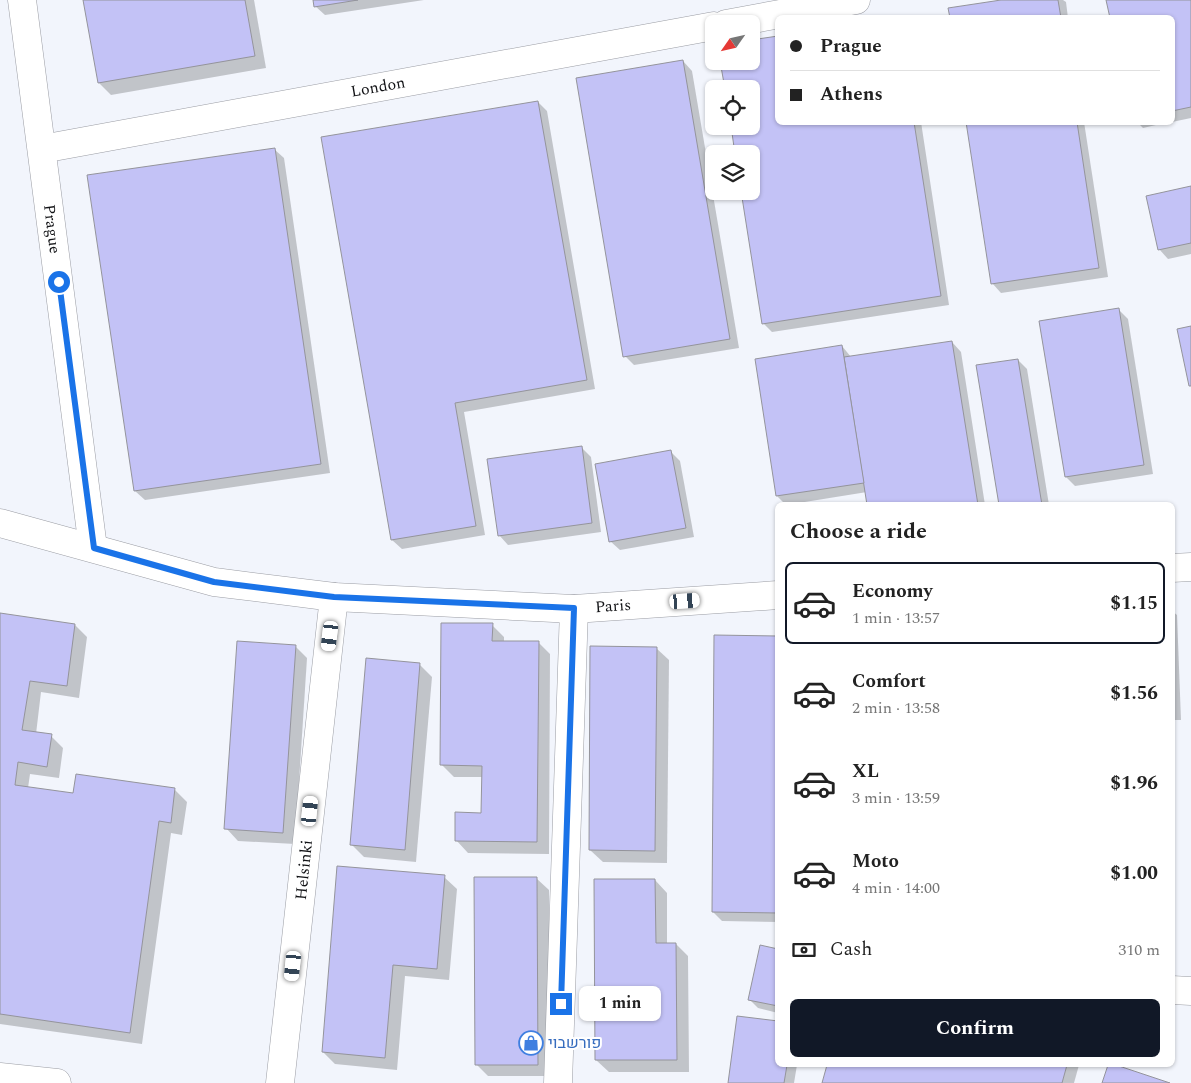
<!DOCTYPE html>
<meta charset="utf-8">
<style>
:root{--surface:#fff;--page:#f6f6f6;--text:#222;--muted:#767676;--line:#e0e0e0;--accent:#111827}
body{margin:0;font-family:Spectral,Heebo,serif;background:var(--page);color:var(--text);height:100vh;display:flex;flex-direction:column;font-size:19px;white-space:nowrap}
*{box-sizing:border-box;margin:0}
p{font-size:16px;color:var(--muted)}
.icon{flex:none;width:28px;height:28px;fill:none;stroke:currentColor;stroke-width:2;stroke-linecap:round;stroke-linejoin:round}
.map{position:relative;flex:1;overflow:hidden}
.details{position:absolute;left:775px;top:502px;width:400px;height:565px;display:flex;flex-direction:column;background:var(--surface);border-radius:8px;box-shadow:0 1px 4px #0004}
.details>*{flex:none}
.guide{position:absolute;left:775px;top:15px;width:400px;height:110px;border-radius:8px;box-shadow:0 1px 4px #0004;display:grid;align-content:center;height:110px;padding:0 15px;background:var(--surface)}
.needle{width:32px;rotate:236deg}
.tools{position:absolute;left:705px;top:15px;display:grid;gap:10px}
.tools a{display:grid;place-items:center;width:55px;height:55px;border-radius:8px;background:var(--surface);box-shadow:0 1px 4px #0004;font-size:25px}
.end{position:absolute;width:22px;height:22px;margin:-11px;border:6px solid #1a73e8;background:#fff;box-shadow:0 0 0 2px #fff}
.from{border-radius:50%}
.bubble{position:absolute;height:35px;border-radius:8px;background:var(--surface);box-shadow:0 1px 4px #0004;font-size:16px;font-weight:700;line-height:35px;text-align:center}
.car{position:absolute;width:15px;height:30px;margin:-15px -8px;border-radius:6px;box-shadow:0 0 4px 1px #0007;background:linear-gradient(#fff 24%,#345 0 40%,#fff 0 76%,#345 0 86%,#fff 0)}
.guide b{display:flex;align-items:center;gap:18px;height:48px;font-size:19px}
.guide b+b{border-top:1px solid var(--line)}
.guide i{width:12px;height:12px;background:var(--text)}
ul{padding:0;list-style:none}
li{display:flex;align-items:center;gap:15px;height:82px;margin:0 10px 8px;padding:0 5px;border:2px solid transparent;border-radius:8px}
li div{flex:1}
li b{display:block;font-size:19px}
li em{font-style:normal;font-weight:700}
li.active{border-color:var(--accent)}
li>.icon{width:45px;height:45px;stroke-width:1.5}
h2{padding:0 15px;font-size:22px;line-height:60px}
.pay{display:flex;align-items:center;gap:12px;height:55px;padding:0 15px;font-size:19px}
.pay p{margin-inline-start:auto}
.action{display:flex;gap:10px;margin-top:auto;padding:10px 15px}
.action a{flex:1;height:58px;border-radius:8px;background:var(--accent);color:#fff;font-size:20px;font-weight:700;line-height:58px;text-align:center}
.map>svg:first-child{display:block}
.shadow{fill:#0003}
.building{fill:#c3c2f6;stroke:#94949b}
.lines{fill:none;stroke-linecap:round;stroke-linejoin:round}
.minor-casing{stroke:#9b9da4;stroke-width:29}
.minor{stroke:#fff;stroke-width:28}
.route{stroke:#1a73e8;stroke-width:6}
.labels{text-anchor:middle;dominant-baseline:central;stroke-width:4;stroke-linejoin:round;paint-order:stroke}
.street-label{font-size:16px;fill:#121316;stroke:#fff}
.shop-label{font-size:16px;fill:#366cbe;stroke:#fff;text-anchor:start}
</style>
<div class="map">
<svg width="1191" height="1083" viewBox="0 0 1191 1083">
<rect width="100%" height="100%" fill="#f2f5fc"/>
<g class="shadow">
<path d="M 84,0 L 254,0 L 266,68 L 111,95 L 99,83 Z"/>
<path d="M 314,0 L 424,0 L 325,15 L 315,6 Z"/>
<path d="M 1010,0 L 1063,0 L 1066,2 L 1068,18 L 951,18 Z"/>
<path d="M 1108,0 L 1191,0 L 1191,118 L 1172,122 L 1172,18 Z"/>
<path d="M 683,61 L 692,71 L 739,348 L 634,365 L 625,356 Z"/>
<path d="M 751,61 L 778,122 L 921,122 L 949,305 L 772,332 L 763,323 L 751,191 Z"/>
<path d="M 538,102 L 547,111 L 595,389 L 464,412 L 485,535 L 402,549 L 392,540 Z"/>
<path d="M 967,122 L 1084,122 L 1108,277 L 1001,293 L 992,283 Z"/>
<path d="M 1137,122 L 1169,122 L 1143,128 Z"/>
<path d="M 274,149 L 284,158 L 330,473 L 145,500 L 135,491 Z"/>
<path d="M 1191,188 L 1191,254 L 1168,259 L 1159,249 Z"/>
<path d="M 1118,309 L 1128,319 L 1153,474 L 1075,486 L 1066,477 Z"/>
<path d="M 952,342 L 961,352 L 985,505 L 868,505 L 867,492 L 786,505 L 777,496 L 842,346 L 851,357 Z"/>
<path d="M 1018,360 L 1027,369 L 1049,505 L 1000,505 Z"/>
<path d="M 582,448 L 591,457 L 601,532 L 508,545 L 499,535 Z"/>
<path d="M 671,452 L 680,461 L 694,537 L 620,550 L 610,541 Z"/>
<path d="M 1172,611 L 1177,615 L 1181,720 L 1172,720 Z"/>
<path d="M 0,614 L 75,625 L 87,637 L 79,698 L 41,692 L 36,734 L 51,736 L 63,748 L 59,778 L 30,774 L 28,788 L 74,794 L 175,790 L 187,802 L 182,835 L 171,833 L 142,1044 L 0,1024 Z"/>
<path d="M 492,625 L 504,637 L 504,642 L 538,642 L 550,654 L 549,854 L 468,853 L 456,840 L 482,814 L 483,777 L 454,777 L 442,765 Z"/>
<path d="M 778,637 L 778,922 L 722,921 L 713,912 Z"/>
<path d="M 295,646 L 307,658 L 295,844 L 238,841 L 226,828 Z"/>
<path d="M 656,648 L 669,660 L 667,863 L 603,862 L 590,850 Z"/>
<path d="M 419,664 L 432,677 L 416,862 L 364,857 L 352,845 Z"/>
<path d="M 444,877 L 457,889 L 449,980 L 405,976 L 397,1070 L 335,1064 L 323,1052 Z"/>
<path d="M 536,878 L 549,890 L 550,1076 L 488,1076 L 476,1064 Z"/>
<path d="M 655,880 L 667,893 L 667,944 L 676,944 L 688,956 L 689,1072 L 609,1072 L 596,1060 Z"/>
<path d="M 778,950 L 778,1013 L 758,1008 L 749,999 Z"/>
<path d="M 778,1065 L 797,1065 L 794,1083 L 730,1083 Z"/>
<path d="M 828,1065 L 1079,1065 L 1074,1083 L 823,1083 Z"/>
</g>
<g class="building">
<path d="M 83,0 L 245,0 L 255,56 L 98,83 Z"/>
<path d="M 313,0 L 358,0 L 314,7 Z"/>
<path d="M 1001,0 L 1058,0 L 1061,18 L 950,18 L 948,8 Z"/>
<path d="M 1106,0 L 1191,0 L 1191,107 L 1172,111 L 1172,18 L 1110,18 Z"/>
<path d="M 778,36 L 778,122 L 914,122 L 941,296 L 762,324 L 741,191 L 751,191 L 751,154 L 735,154 L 731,126 L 751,126 L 751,89 L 725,89 L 720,61 L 751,61 L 751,40 Z"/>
<path d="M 683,60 L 730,339 L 623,357 L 576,78 Z"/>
<path d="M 538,101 L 587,380 L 455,403 L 476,526 L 391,540 L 321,137 Z"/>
<path d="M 966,122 L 1077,122 L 1099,268 L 991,284 Z"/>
<path d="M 275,148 L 321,464 L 134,491 L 87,175 Z"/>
<path d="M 1191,186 L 1191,243 L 1158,250 L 1146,196 Z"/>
<path d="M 1119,308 L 1144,465 L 1065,477 L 1039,321 Z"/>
<path d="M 1191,326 L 1191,386 L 1189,386 L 1177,329 Z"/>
<path d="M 952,341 L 978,505 L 867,505 L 844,357 Z"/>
<path d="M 842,345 L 864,483 L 776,496 L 755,359 Z"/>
<path d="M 1018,359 L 1042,505 L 999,505 L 976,365 Z"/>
<path d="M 582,446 L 592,523 L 498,536 L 487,459 Z"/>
<path d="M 671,450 L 686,528 L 609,542 L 595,464 Z"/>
<path d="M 0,613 L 75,624 L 67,686 L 30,681 L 22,730 L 52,734 L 47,767 L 18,762 L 15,785 L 73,793 L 76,774 L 175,788 L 171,823 L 159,821 L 130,1033 L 0,1014 Z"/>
<path d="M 441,623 L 493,623 L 492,641 L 539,641 L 537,842 L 455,841 L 455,812 L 481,813 L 482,766 L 440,765 Z"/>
<path d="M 714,635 L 778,636 L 778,913 L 712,912 Z"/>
<path d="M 237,641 L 296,645 L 283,833 L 224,829 Z"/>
<path d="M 590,646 L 657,647 L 655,851 L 589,850 Z"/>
<path d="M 366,658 L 420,663 L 405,850 L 350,845 Z"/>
<path d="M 337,866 L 445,875 L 437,969 L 393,965 L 385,1058 L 322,1052 Z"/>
<path d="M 474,877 L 537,877 L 538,1065 L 475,1065 Z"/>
<path d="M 594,879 L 655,879 L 656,943 L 676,943 L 677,1060 L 595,1060 Z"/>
<path d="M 760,945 L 778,949 L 778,1006 L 748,1000 Z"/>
<path d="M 737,1016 L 778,1021 L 778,1065 L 787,1065 L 784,1083 L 728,1083 Z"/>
<path d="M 827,1065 L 1067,1065 L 1062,1083 L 822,1083 Z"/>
<path d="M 1108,1065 L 1116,1065 L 1170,1083 L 1102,1083 Z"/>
</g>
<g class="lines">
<g class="minor-casing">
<g id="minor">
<path d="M 22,0 L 93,548"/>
<path d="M 726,24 L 856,0"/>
<path d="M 42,149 L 714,26"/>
<path d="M 0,523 L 214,582 L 334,597 L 574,609 L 778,595"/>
<path d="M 1172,568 L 1191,567"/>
<path d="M 1172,990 L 1191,991"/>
<path d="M 0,1077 L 57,1083"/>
<path d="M 280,1083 L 334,597"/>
<path d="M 558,1083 L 574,609"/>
</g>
</g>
<use href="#minor" class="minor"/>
</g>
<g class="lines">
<path class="route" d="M 59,282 L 94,548 L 214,582 L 334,597 L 574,608 L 561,1004"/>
</g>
<defs>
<g id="shop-ring" transform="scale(1.25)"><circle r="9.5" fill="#fff" stroke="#3f7fe0" stroke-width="1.5"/><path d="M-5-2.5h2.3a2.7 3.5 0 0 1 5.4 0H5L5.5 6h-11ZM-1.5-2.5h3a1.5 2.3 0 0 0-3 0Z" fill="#3f7fe0"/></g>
</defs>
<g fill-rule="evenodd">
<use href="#shop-ring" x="531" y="1043"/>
</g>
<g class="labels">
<g class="street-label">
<text transform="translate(378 87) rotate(-10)">London</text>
<text transform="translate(52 229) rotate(83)">Prague</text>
<text transform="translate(613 606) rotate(-4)">Paris</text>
<text transform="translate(304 870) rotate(-84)">Helsinki</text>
</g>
<g class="shop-label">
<text x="548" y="1043">פורשבוי</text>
</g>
</g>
</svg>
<div class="tools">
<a><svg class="needle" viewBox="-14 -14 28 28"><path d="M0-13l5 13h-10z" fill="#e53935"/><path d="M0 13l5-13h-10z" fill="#767676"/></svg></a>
<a><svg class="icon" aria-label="locate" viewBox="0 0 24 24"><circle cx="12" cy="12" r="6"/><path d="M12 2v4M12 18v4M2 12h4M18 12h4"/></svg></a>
<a><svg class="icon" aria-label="layers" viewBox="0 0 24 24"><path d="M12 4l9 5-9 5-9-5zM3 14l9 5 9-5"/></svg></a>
</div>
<i class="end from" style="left:59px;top:282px"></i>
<i class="end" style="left:561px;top:1004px"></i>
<div class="bubble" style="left:579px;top:986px;width:82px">1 min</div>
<i class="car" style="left:685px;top:601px;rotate:86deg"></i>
<i class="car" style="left:330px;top:636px;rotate:187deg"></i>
<i class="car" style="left:310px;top:811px;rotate:6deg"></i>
<i class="car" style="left:293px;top:966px;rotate:186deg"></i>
<div class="guide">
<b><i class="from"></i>Prague</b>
<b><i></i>Athens</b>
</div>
<section class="details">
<h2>Choose a ride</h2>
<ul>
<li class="active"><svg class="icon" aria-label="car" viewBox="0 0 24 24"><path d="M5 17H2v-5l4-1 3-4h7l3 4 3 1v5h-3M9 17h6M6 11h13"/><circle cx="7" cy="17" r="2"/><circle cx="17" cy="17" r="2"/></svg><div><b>Economy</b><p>1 min · 13:57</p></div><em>$1.15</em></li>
<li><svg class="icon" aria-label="car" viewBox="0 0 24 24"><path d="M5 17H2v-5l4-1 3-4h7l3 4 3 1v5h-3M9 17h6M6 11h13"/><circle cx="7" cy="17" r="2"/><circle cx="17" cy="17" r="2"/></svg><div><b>Comfort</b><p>2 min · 13:58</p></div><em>$1.56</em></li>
<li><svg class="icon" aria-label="car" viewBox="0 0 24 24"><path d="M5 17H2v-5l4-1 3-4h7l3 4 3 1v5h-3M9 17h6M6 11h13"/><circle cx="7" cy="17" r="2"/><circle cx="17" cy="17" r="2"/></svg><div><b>XL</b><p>3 min · 13:59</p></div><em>$1.96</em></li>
<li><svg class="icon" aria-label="car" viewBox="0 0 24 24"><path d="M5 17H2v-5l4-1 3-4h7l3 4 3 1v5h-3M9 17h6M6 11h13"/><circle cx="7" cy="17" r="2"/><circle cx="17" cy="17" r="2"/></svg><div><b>Moto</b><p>4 min · 14:00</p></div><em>$1.00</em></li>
</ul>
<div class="pay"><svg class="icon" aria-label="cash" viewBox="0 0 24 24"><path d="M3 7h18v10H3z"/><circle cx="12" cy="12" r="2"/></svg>Cash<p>310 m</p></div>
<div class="action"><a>Confirm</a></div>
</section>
</div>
